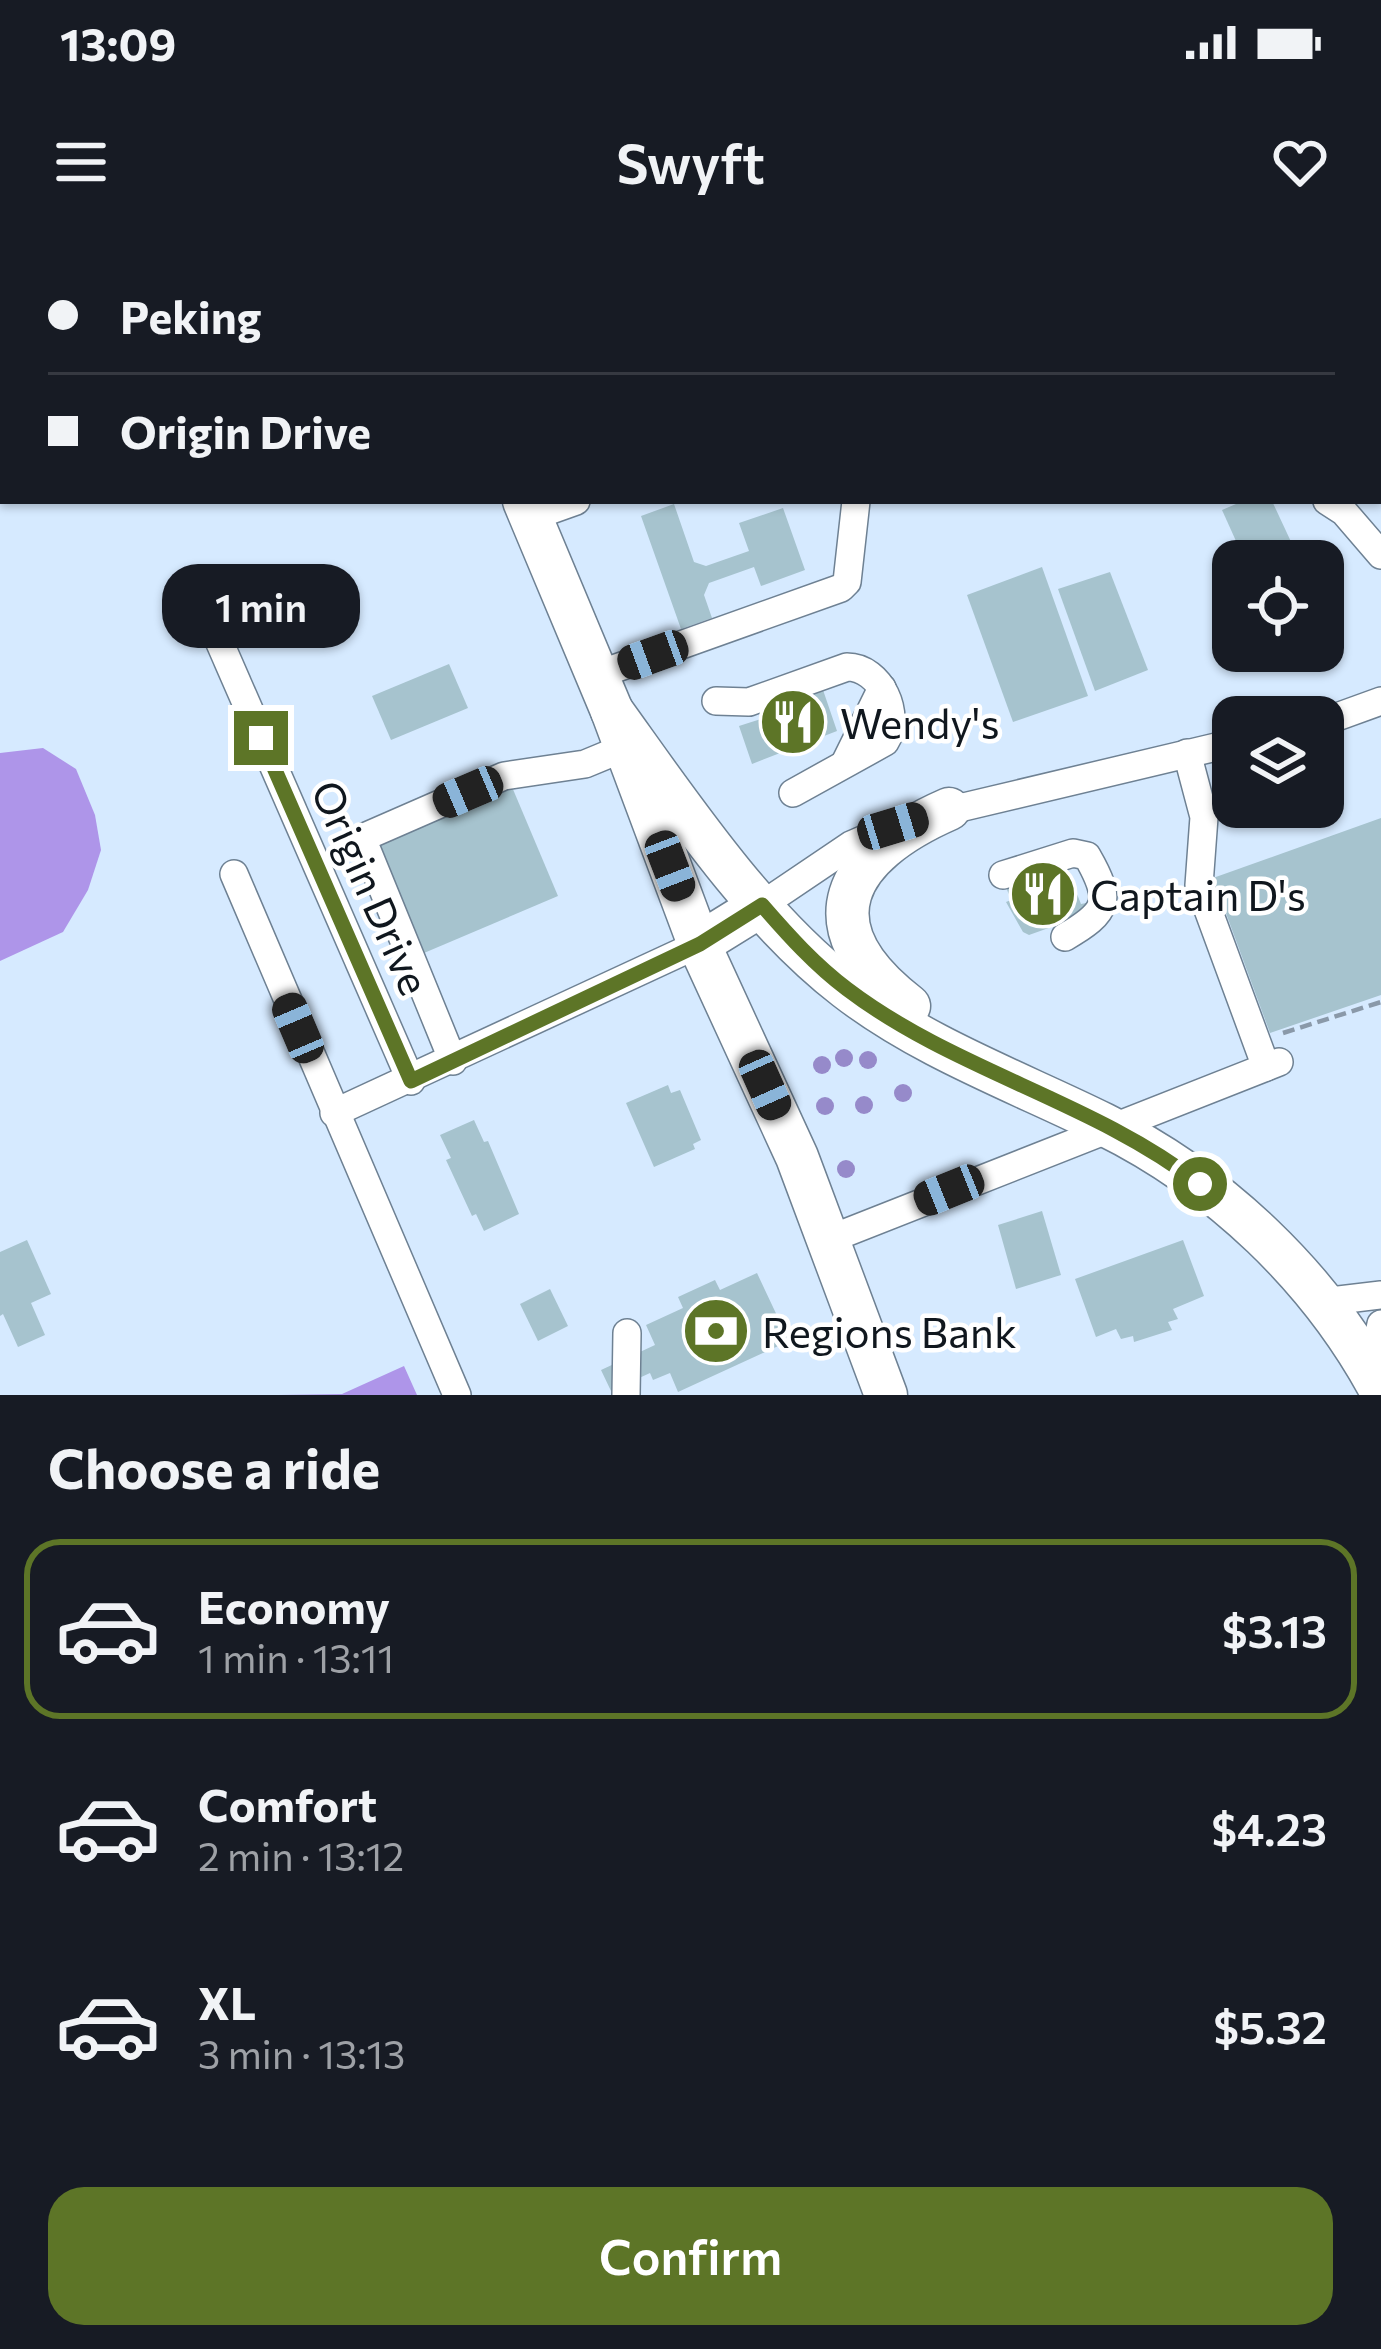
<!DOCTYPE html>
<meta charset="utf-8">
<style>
:root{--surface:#171b24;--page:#242831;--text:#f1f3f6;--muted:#9ea1a6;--line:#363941;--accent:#5d7527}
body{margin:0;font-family:Commissioner,sans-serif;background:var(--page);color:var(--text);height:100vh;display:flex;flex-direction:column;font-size:45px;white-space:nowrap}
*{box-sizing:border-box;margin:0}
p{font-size:39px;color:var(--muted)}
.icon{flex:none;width:66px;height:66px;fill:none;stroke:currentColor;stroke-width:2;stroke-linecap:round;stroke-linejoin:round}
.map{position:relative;height:1155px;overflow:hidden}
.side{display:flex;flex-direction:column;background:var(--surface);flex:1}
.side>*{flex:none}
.banner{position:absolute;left:0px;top:0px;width:1383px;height:264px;box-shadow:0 3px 9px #0004;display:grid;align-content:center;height:264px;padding:0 48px;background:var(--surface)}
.controls{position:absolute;left:1212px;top:300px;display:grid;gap:24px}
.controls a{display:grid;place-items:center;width:132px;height:132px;border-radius:24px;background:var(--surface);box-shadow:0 3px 9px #0004;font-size:60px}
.end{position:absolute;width:54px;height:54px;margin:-27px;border:15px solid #5d7527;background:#fff;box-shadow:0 0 0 6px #fff}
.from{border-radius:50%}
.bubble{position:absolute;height:84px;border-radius:36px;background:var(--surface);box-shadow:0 3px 9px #0004;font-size:39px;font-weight:600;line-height:84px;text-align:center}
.car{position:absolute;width:36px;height:72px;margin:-36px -18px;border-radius:15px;box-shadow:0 0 9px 3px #0007;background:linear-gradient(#222 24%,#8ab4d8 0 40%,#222 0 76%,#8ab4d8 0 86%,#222 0)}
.banner b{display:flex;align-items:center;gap:42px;height:114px;font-size:45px}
.banner b+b{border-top:3px solid var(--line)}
.banner i{width:30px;height:30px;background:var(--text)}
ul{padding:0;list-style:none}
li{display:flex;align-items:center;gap:36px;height:180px;margin:0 24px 18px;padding:0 24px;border:6px solid transparent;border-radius:36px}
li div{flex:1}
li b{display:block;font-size:45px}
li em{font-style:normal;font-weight:600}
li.on{border-color:var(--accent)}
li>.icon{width:108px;height:108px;stroke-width:1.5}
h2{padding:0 48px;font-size:54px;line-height:144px}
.primary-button{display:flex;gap:24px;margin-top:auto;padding:24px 48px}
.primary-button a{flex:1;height:138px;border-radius:36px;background:var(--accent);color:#fff;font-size:48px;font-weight:600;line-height:138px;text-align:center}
.status{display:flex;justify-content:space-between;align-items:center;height:84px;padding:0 60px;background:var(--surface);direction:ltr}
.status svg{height:33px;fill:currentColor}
header{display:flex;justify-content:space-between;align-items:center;height:156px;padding:0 48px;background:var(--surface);font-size:54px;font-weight:600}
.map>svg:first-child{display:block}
.forest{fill:#ae95e9}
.building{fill:#a6c3ce}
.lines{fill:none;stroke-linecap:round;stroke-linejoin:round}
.minor-casing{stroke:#6e8193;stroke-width:30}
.highway-casing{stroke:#6e8193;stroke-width:45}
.path{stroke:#8a99a9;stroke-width:4.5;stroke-dasharray:12 6;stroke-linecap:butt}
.minor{stroke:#fff;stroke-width:27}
.highway{stroke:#fff;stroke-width:42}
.tree{fill:#968aca}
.route{stroke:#5d7527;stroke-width:15}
.labels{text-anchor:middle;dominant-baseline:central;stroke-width:9;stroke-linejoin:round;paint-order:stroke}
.poi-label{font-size:42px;fill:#10171e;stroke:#fff;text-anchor:start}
.street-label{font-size:42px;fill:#10171e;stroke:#fff}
</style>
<div class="status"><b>13:09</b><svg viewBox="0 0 49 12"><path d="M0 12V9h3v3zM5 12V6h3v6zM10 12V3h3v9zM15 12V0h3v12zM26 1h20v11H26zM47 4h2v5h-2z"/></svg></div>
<header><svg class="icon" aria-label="menu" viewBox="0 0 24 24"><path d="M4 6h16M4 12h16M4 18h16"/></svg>Swyft<svg class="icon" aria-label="heart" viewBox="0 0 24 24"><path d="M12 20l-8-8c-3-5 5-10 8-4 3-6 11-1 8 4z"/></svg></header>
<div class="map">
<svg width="1381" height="1155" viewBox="0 0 1381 1155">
<rect width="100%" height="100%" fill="#d6eaff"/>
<g class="forest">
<path d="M 43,508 L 76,529 L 95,575 L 101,610 L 88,650 L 63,692 L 0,721 L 0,513 Z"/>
<path d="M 404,1126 L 417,1155 L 278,1155 L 342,1154 Z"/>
</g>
<g class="building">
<path d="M 1243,261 L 1272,261 L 1300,321 L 1245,321 L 1222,270 Z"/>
<path d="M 674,264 L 694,322 L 706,326 L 749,311 L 739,283 L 783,268 L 805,330 L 761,346 L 754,327 L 709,343 L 704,355 L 712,378 L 681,389 L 641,276 Z"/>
<path d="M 1042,327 L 1088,456 L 1013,482 L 967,355 Z"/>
<path d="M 1110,332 L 1148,430 L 1095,451 L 1058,349 Z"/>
<path d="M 449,424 L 468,468 L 391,500 L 372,456 Z"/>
<path d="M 822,447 L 837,491 L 752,524 L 739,486 L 767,477 L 764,467 Z"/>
<path d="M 512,547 L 558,656 L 424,713 L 378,604 Z"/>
<path d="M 1381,578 L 1381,755 L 1270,793 L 1213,638 Z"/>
<path d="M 1070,623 L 1072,628 L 1067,629 L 1081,664 L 1086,663 L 1088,669 L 1085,675 L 1029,695 L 1023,692 L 1006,662 L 1011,660 L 1006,647 Z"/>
<path d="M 668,845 L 671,853 L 680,850 L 701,900 L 693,904 L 695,909 L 654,927 L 626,863 Z"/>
<path d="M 474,880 L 484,902 L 488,901 L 519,974 L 484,991 L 476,974 L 472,976 L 446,920 L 451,918 L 440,895 Z"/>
<path d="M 1042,971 L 1061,1035 L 1016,1049 L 998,985 Z"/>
<path d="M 27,1000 L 51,1054 L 31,1063 L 45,1095 L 18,1107 L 3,1074 L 0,1076 L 0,1012 Z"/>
<path d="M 1183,1000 L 1204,1056 L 1173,1069 L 1178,1079 L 1168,1082 L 1172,1090 L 1134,1102 L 1133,1096 L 1121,1099 L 1116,1089 L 1096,1097 L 1075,1039 Z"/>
<path d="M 757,1033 L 789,1101 L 678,1152 L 670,1133 L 653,1140 L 650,1133 L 611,1151 L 601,1130 L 655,1105 L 646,1085 L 683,1068 L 678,1057 L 715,1040 L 720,1050 Z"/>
<path d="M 550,1049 L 568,1086 L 538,1101 L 520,1064 Z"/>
</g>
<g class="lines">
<g class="minor-casing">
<g id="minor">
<path d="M 1200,0 L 1201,3"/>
<path d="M 1327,261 L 1344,272 L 1381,315"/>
<path d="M 531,277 L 576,261"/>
<path d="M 199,355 L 411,841"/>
<path d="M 597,435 L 841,348 L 847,342 L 856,261"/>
<path d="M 716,461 L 749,462 L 847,427 C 881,427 902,475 885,502 L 793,553"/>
<path d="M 1323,482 L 1381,461"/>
<path d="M 1187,513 L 1204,577 L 1199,645 L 1266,827"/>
<path d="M 845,523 L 882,448"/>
<path d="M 934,574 L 1233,503"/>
<path d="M 234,634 L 457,1155"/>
<path d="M 1003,635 L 1073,613 L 1087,616 C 1113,661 1108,672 1065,697"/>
<path d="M 762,665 L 851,605 L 897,585"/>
<path d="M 453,821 L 362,598 L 504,536 L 585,524 L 626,507"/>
<path d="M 334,873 L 699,704"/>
<path d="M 830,999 L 1279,822"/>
<path d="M 1322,1062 L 1381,1055"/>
<path d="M 1371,1132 L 1381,1084"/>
<path d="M 626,1155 L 627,1093"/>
</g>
</g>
<g class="highway-casing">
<g id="highway">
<path d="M 418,0 L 419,3"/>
<path d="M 524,261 L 612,471 L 699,704 L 797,917 L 886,1155"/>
<path d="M 612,471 C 679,564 755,678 846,748 C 922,807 1018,842 1103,884 C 1219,941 1320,1037 1381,1151"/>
<path d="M 699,704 L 762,665"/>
<path d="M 909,766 C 804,685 844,615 949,569"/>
</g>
</g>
<path class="path" d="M 1283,793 L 1381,762"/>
<use href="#minor" class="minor"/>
<use href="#highway" class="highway"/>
</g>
<g class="tree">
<circle cx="844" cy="818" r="9"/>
<circle cx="868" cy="820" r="9"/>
<circle cx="822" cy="825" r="9"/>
<circle cx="903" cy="853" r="9"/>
<circle cx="864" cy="865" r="9"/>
<circle cx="825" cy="866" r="9"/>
<circle cx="846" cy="929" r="9"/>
</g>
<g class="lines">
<path class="route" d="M 261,498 L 411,841 L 700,704 L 762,665 C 788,695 815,725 847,749 C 955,831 1093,861 1200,944"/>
</g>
<defs>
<g id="restaurant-disc" transform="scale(3.45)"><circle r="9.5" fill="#5d7527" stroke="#fff"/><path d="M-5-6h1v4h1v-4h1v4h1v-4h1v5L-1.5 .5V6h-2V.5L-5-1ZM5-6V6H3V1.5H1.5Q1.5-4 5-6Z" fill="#fff"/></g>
<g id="bank-disc" transform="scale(3.45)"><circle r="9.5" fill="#5d7527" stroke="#fff"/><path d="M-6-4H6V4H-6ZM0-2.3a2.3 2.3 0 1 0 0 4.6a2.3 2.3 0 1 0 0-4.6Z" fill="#fff"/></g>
</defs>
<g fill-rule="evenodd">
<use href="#restaurant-disc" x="793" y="482"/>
<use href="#restaurant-disc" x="1043" y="654"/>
<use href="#bank-disc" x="716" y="1091"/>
</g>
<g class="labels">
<g class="poi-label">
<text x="840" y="482">Wendy's</text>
<text x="1090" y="654">Captain D's</text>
<text x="762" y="1091">Regions Bank</text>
</g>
<g class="street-label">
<text transform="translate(372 647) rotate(66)">Origin Drive</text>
</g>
</g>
</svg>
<div class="controls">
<a><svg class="icon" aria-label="locate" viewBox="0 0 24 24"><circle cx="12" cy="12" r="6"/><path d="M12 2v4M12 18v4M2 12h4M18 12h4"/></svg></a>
<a><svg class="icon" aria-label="layers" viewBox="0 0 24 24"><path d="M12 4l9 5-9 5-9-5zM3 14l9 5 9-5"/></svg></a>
</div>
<i class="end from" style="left:1200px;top:944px"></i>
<i class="end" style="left:261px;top:498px"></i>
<div class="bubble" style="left:162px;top:324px;width:198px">1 min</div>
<i class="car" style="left:653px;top:415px;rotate:250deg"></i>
<i class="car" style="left:468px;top:552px;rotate:247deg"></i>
<i class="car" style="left:893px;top:586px;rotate:73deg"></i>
<i class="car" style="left:670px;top:626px;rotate:159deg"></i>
<i class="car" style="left:298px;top:788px;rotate:337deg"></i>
<i class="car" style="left:765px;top:845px;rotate:156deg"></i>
<i class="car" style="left:949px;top:950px;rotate:248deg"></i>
<div class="banner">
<b><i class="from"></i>Peking</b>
<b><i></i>Origin Drive</b>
</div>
</div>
<section class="side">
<h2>Choose a ride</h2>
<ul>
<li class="on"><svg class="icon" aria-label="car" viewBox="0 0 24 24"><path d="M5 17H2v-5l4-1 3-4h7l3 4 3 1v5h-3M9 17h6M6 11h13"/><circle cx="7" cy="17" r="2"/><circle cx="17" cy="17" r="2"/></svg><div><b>Economy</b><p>1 min · 13:11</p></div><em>$3.13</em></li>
<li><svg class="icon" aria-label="car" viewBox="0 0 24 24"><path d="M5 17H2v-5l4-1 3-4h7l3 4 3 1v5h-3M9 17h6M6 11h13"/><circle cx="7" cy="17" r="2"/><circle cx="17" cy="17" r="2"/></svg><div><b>Comfort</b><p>2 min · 13:12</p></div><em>$4.23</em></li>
<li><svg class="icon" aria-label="car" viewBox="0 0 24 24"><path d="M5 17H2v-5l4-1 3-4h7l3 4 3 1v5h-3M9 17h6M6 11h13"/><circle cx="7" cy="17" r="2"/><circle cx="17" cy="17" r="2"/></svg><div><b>XL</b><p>3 min · 13:13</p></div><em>$5.32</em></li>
</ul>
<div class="primary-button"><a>Confirm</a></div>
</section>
